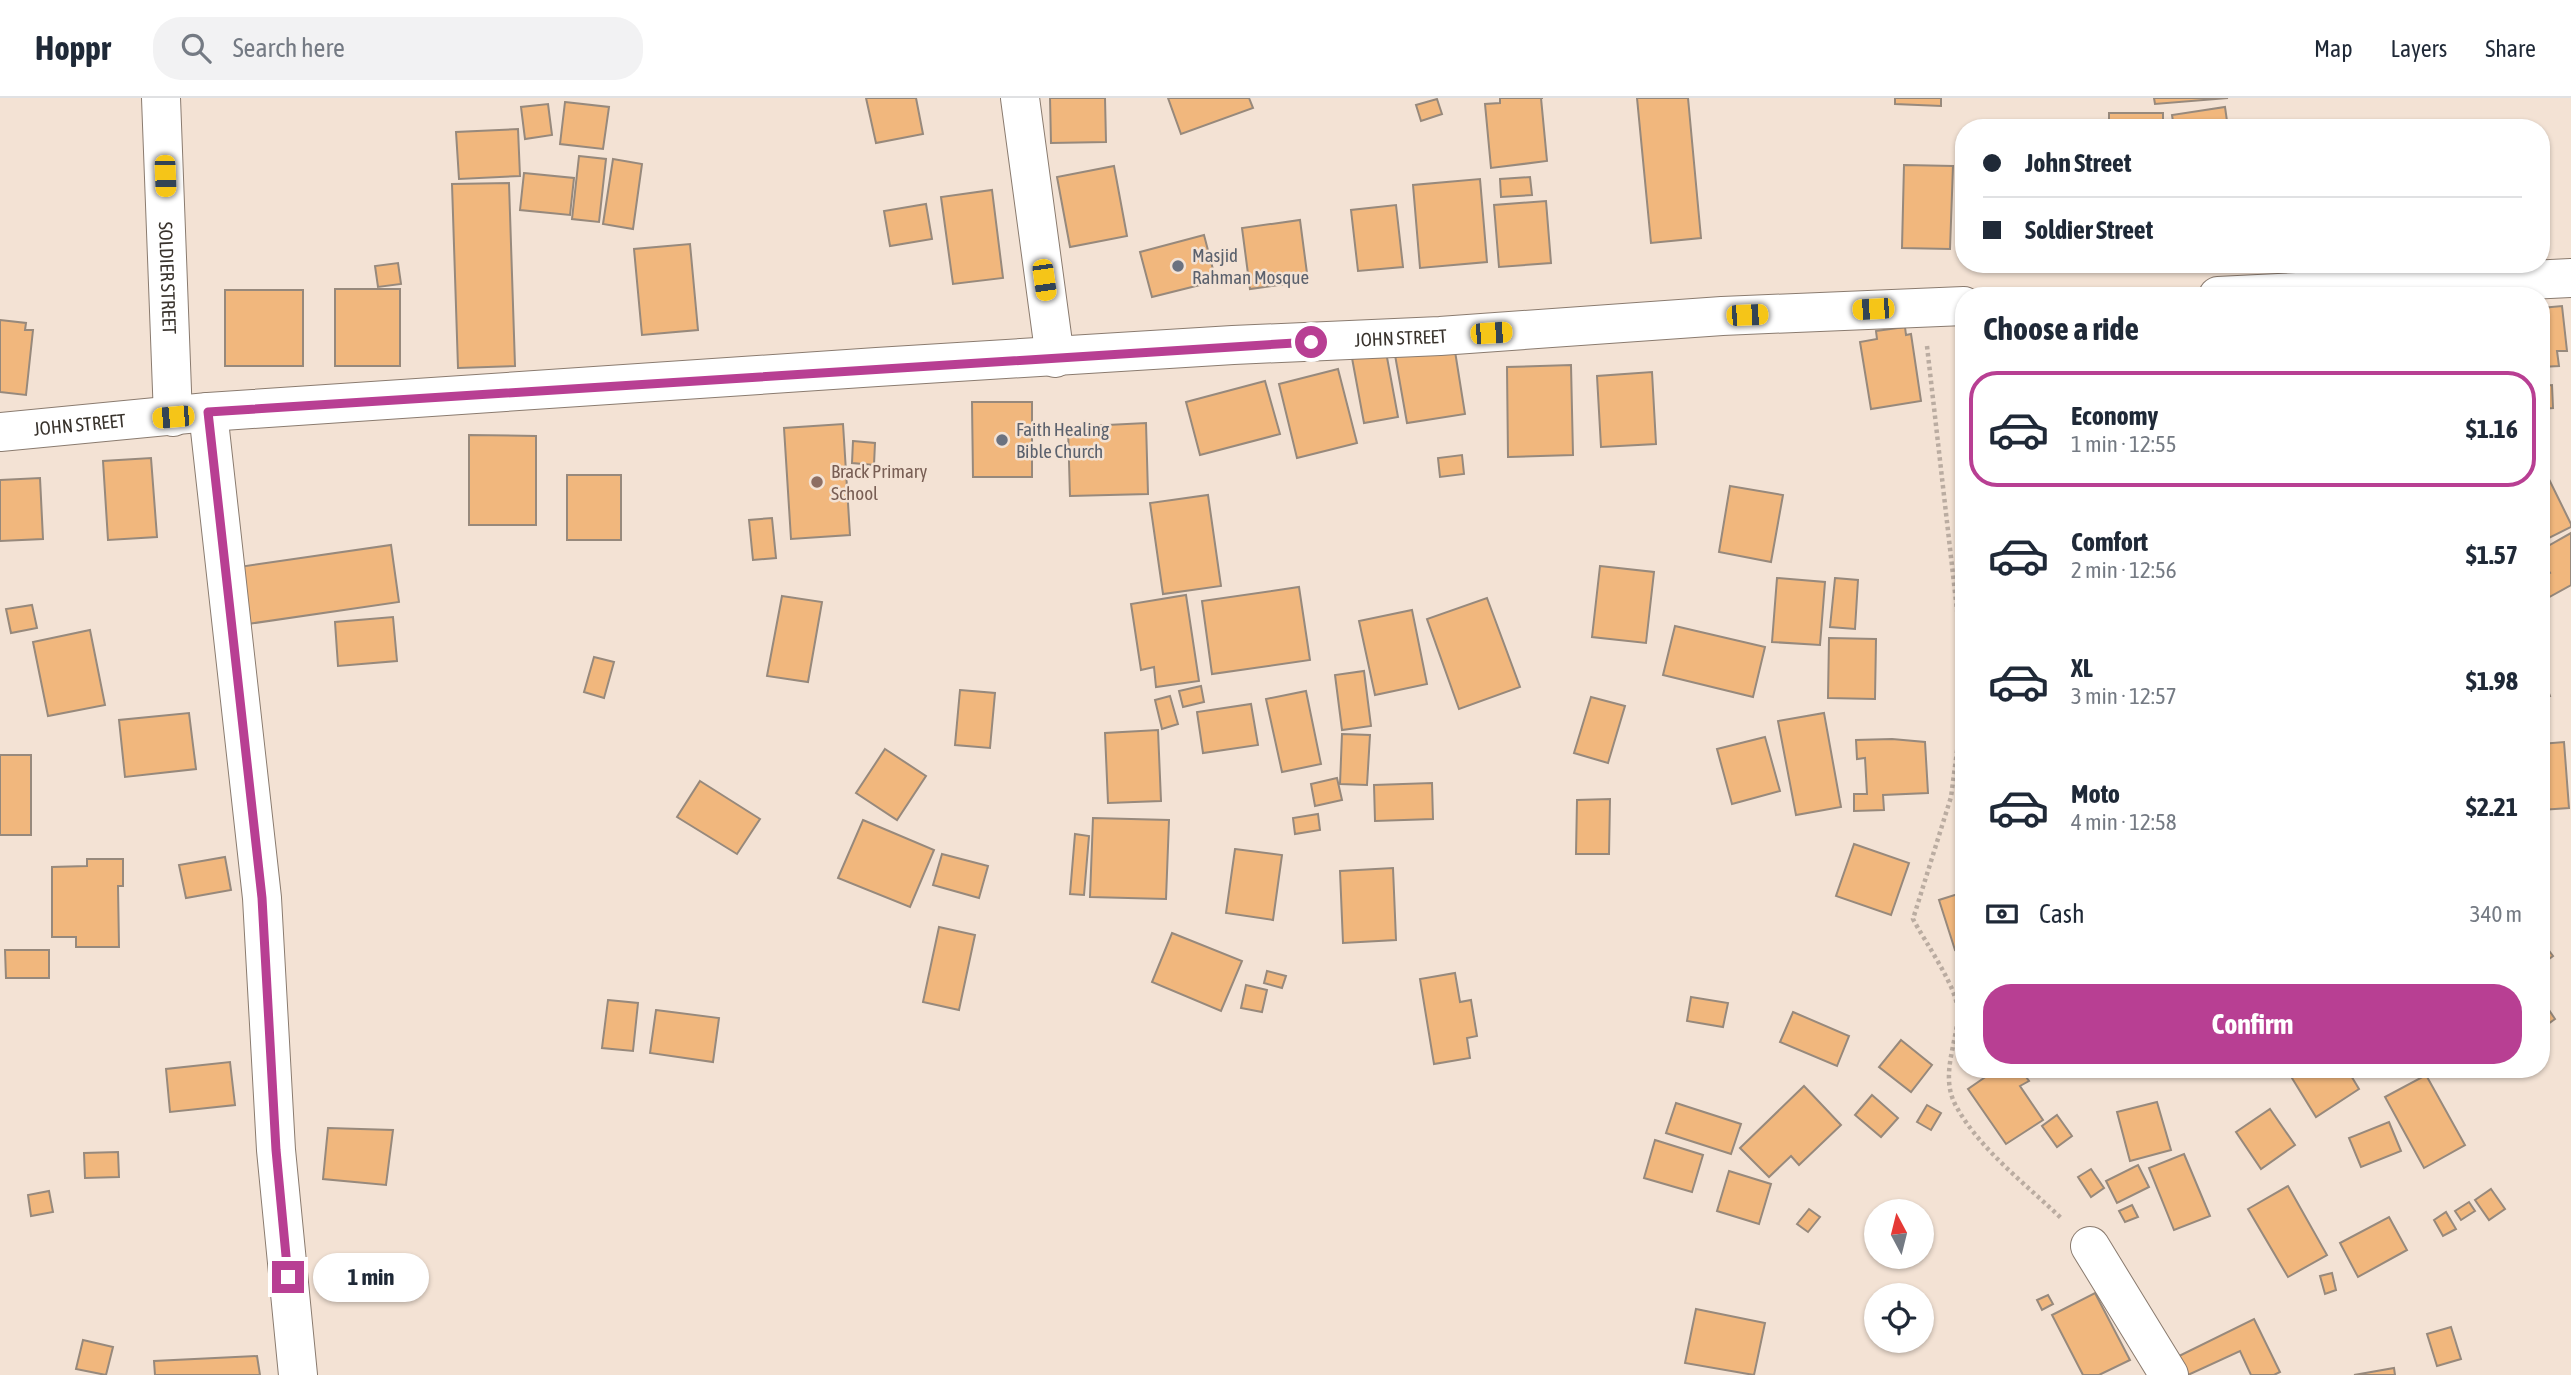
<!DOCTYPE html>
<meta charset="utf-8">
<style>
:root{--surface:#fff;--page:#f2f2f3;--text:#1f2937;--muted:#747a83;--line:#e0e1e3;--accent:#b83f93}
body{margin:0;font-family:"Asap Condensed",sans-serif;background:var(--page);color:var(--text);height:100vh;display:flex;flex-direction:column;font-size:26px;white-space:nowrap}
*{box-sizing:border-box;margin:0}
p{font-size:23px;color:var(--muted)}
.icon{flex:none;width:38px;height:38px;fill:none;stroke:currentColor;stroke-width:2;stroke-linecap:round;stroke-linejoin:round}
.map{position:relative;flex:1;overflow:hidden}
.details{position:absolute;left:1955px;top:189px;width:595px;height:791px;display:flex;flex-direction:column;background:var(--surface);border-radius:28px;box-shadow:0 2px 5px #0004}
.details>*{flex:none}
.guide{position:absolute;left:1955px;top:21px;width:595px;height:154px;border-radius:28px;box-shadow:0 2px 5px #0004;display:grid;align-content:center;height:154px;padding:0 28px;background:var(--surface)}
.needle{width:46px;rotate:353deg}
.controls{position:absolute;left:1864px;top:1101px;display:grid;gap:14px}
.controls a{display:grid;place-items:center;width:70px;height:70px;border-radius:50%;background:var(--surface);box-shadow:0 2px 5px #0004;font-size:35px}
.end{position:absolute;width:32px;height:32px;margin:-16px;border:9px solid #b83f93;background:#fff;box-shadow:0 0 0 4px #fff}
.from{border-radius:50%}
.bubble{position:absolute;height:49px;border-radius:24px;background:var(--surface);box-shadow:0 2px 5px #0004;font-size:23px;font-weight:700;line-height:49px;text-align:center}
.car{position:absolute;width:21px;height:42px;margin:-21px -10px;border-radius:9px;box-shadow:0 0 5px 2px #0007;background:linear-gradient(#f5c518 24%,#345 0 40%,#f5c518 0 76%,#345 0 86%,#f5c518 0)}
.guide b{display:flex;align-items:center;gap:24px;height:66px;font-size:26px}
.guide b+b{border-top:2px solid var(--line)}
.guide i{width:18px;height:18px;background:var(--text)}
ul{padding:0;list-style:none}
li{display:flex;align-items:center;gap:21px;height:116px;margin:0 14px 10px;padding:0 14px;border:4px solid transparent;border-radius:28px}
li div{flex:1}
li b{display:block;font-size:26px}
li em{font-style:normal;font-weight:700}
li.on{border-color:var(--accent)}
li>.icon{width:63px;height:63px;stroke-width:1.5}
h2{padding:0 28px;font-size:32px;line-height:84px}
.pay{display:flex;align-items:center;gap:18px;height:77px;padding:0 28px;font-size:26px}
.pay p{margin-inline-start:auto}
.primary-button{display:flex;gap:14px;margin-top:auto;padding:14px 28px}
.primary-button a{flex:1;height:80px;border-radius:28px;background:var(--accent);color:#fff;font-size:28px;font-weight:700;line-height:80px;text-align:center}
header{display:flex;align-items:center;gap:42px;box-sizing:border-box;height:98px;padding:0 35px;background:var(--surface);border-bottom:2px solid var(--line)}
header strong{font-size:33px}
nav{display:flex;gap:38px;margin-inline-start:auto;font-size:24px}
.search{width:490px;height:63px;background:var(--page);display:flex;align-items:center;gap:18px;box-sizing:border-box;padding:0 24px;border-radius:28px;color:var(--muted);font-size:26px}
.map>svg:first-child{display:block}
.building{fill:#f1b77d;stroke:#97897c;stroke-width:2}
.lines{fill:none;stroke-linecap:round;stroke-linejoin:round}
.minor-casing{stroke:#8a7b6f;stroke-width:40}
.path{stroke:#baaca1;stroke-width:4.5;stroke-dasharray:3.5 3.5;stroke-linecap:butt}
.minor{stroke:#fff;stroke-width:38}
.route{stroke:#b83f93;stroke-width:9}
.worship-dot{fill:#6b7280;stroke:#f3e2d4;stroke-width:2.5}
.education-dot{fill:#8d6e63;stroke:#f3e2d4;stroke-width:2.5}
.labels{text-anchor:middle;dominant-baseline:central;stroke-width:5;stroke-linejoin:round;paint-order:stroke}
.worship-label{font-size:19px;fill:#5b616d;stroke:#f3e2d4;text-anchor:start}
.street-label{font-size:19px;fill:#39332d;stroke:#f3e2d4}
.education-label{font-size:19px;fill:#785e54;stroke:#f3e2d4;text-anchor:start}
</style>
<header>
<strong>Hoppr</strong>
<div class="search"><svg class="icon" aria-label="search" viewBox="0 0 24 24"><circle cx="10" cy="10" r="6"/><path d="M15 15l6 6"/></svg>Search here</div>
<nav><a>Map</a><a>Layers</a><a>Share</a></nav>
</header>
<div class="map">
<svg width="2571" height="1277" viewBox="0 0 2571 1277">
<rect width="100%" height="100%" fill="#f3e2d4"/>
<g class="building">
<path d="M 866,0 L 916,0 L 923,36 L 876,45 Z"/>
<path d="M 1050,0 L 1105,0 L 1106,44 L 1051,45 Z"/>
<path d="M 1168,0 L 1249,0 L 1253,10 L 1181,36 Z"/>
<path d="M 1500,0 L 1543,0 L 1541,0 L 1547,63 L 1491,70 L 1485,6 L 1500,5 Z"/>
<path d="M 1637,0 L 1688,0 L 1701,140 L 1651,145 Z"/>
<path d="M 1895,0 L 1941,0 L 1941,8 L 1895,6 Z"/>
<path d="M 2154,0 L 2228,0 L 2155,6 Z"/>
<path d="M 1437,1 L 1442,16 L 1421,23 L 1416,7 Z"/>
<path d="M 565,4 L 609,9 L 603,51 L 560,46 Z"/>
<path d="M 548,6 L 552,37 L 525,41 L 521,9 Z"/>
<path d="M 2225,9 L 2228,30 L 2174,30 L 2172,17 Z"/>
<rect x="2109" y="15" width="54" height="15"/>
<path d="M 2283,27 L 2345,30 L 2283,30 Z"/>
<path d="M 518,31 L 520,78 L 459,81 L 456,34 Z"/>
<path d="M 579,58 L 606,61 L 599,124 L 572,121 Z"/>
<path d="M 613,61 L 642,66 L 633,131 L 603,126 Z"/>
<path d="M 1904,67 L 1953,68 L 1950,151 L 1902,150 Z"/>
<path d="M 1114,68 L 1127,138 L 1070,149 L 1057,79 Z"/>
<path d="M 524,75 L 574,80 L 570,117 L 520,112 Z"/>
<path d="M 1530,79 L 1532,97 L 1501,99 L 1500,81 Z"/>
<path d="M 1480,81 L 1487,164 L 1420,170 L 1413,87 Z"/>
<path d="M 509,85 L 515,268 L 458,270 L 452,86 Z"/>
<path d="M 992,92 L 1003,180 L 953,186 L 941,99 Z"/>
<path d="M 1546,103 L 1551,165 L 1499,169 L 1494,107 Z"/>
<path d="M 926,106 L 932,141 L 890,148 L 884,113 Z"/>
<path d="M 1396,107 L 1403,169 L 1358,173 L 1351,112 Z"/>
<path d="M 1300,122 L 1308,183 L 1250,191 L 1242,130 Z"/>
<path d="M 1204,137 L 1216,183 L 1152,199 L 1140,154 Z"/>
<path d="M 690,146 L 698,232 L 642,237 L 634,151 Z"/>
<path d="M 398,165 L 401,186 L 378,189 L 375,168 Z"/>
<rect x="335" y="191" width="65" height="77"/>
<rect x="225" y="192" width="78" height="76"/>
<path d="M 2562,208 L 2567,253 L 2557,253 L 2559,268 L 2541,269 L 2541,210 Z"/>
<path d="M 0,222 L 26,225 L 25,232 L 33,232 L 26,297 L 0,294 Z"/>
<path d="M 1905,229 L 1906,237 L 1911,236 L 1921,303 L 1871,311 L 1860,244 L 1877,241 L 1876,233 Z"/>
<path d="M 1454,247 L 1465,316 L 1407,325 L 1395,257 Z"/>
<path d="M 1386,254 L 1398,319 L 1364,325 L 1352,260 Z"/>
<path d="M 1571,267 L 1573,357 L 1508,359 L 1507,269 Z"/>
<path d="M 1338,271 L 1357,345 L 1297,360 L 1279,286 Z"/>
<path d="M 1652,274 L 1656,346 L 1601,349 L 1597,278 Z"/>
<path d="M 1265,283 L 1280,336 L 1200,357 L 1186,304 Z"/>
<path d="M 2552,287 L 2553,310 L 2541,311 L 2541,288 Z"/>
<path d="M 972,304 L 1032,304 L 1032,379 L 973,379 Z"/>
<path d="M 1146,325 L 1148,396 L 1070,398 L 1068,329 Z"/>
<path d="M 843,326 L 850,437 L 791,441 L 784,330 Z"/>
<path d="M 469,337 L 536,338 L 536,427 L 469,427 Z"/>
<path d="M 853,343 L 875,345 L 874,367 L 852,365 Z"/>
<path d="M 1462,357 L 1464,376 L 1440,379 L 1438,360 Z"/>
<path d="M 151,360 L 157,439 L 108,442 L 103,363 Z"/>
<path d="M 2541,365 L 2571,426 L 2571,429 L 2541,444 Z"/>
<rect x="567" y="377" width="54" height="65"/>
<path d="M 40,380 L 43,441 L 0,443 L 0,382 Z"/>
<path d="M 1730,388 L 1783,397 L 1771,464 L 1719,454 Z"/>
<path d="M 1208,397 L 1221,488 L 1163,496 L 1150,405 Z"/>
<path d="M 772,420 L 776,460 L 753,462 L 749,422 Z"/>
<path d="M 2571,435 L 2571,487 L 2544,502 L 2541,480 L 2550,475 L 2541,460 L 2541,452 Z"/>
<path d="M 391,447 L 399,504 L 248,526 L 239,469 Z"/>
<path d="M 1600,468 L 1654,474 L 1646,545 L 1592,539 Z"/>
<path d="M 1777,480 L 1825,484 L 1820,547 L 1772,544 Z"/>
<path d="M 1835,480 L 1858,482 L 1855,531 L 1830,529 Z"/>
<path d="M 1299,489 L 1310,562 L 1212,576 L 1202,503 Z"/>
<path d="M 1186,497 L 1199,583 L 1156,589 L 1154,569 L 1141,572 L 1131,506 Z"/>
<path d="M 782,498 L 822,504 L 808,584 L 767,578 Z"/>
<path d="M 1487,500 L 1520,589 L 1459,611 L 1427,521 Z"/>
<path d="M 32,507 L 37,530 L 11,535 L 6,511 Z"/>
<path d="M 1412,512 L 1427,586 L 1375,597 L 1359,523 Z"/>
<path d="M 393,519 L 397,563 L 338,568 L 335,524 Z"/>
<path d="M 1675,528 L 1765,549 L 1753,599 L 1663,577 Z"/>
<path d="M 90,532 L 105,607 L 48,618 L 33,544 Z"/>
<path d="M 1829,540 L 1876,541 L 1875,601 L 1828,600 Z"/>
<path d="M 594,559 L 614,564 L 604,600 L 584,594 Z"/>
<path d="M 2541,572 L 2550,598 L 2541,601 Z"/>
<path d="M 1364,573 L 1371,628 L 1342,632 L 1335,577 Z"/>
<path d="M 1201,588 L 1204,604 L 1183,609 L 1179,593 Z"/>
<path d="M 960,592 L 995,595 L 990,650 L 955,647 Z"/>
<path d="M 1306,593 L 1321,666 L 1282,674 L 1266,601 Z"/>
<path d="M 1170,598 L 1178,626 L 1162,631 L 1155,602 Z"/>
<path d="M 1591,599 L 1625,608 L 1608,665 L 1574,655 Z"/>
<path d="M 1251,606 L 1258,647 L 1203,655 L 1197,614 Z"/>
<path d="M 189,615 L 196,671 L 125,679 L 119,622 Z"/>
<path d="M 1824,615 L 1841,709 L 1796,717 L 1778,623 Z"/>
<path d="M 1158,632 L 1161,703 L 1108,705 L 1105,635 Z"/>
<path d="M 1342,636 L 1370,637 L 1367,687 L 1340,686 Z"/>
<path d="M 1765,639 L 1780,693 L 1732,706 L 1717,651 Z"/>
<path d="M 1892,641 L 1925,644 L 1928,695 L 1883,697 L 1884,712 L 1854,713 L 1854,696 L 1867,696 L 1865,660 L 1857,661 L 1856,642 Z"/>
<path d="M 2564,644 L 2569,710 L 2541,712 L 2541,646 Z"/>
<path d="M 885,651 L 926,678 L 897,722 L 856,695 Z"/>
<rect x="0" y="657" width="31" height="80"/>
<path d="M 1337,680 L 1342,702 L 1315,708 L 1311,686 Z"/>
<path d="M 700,683 L 760,721 L 737,756 L 677,719 Z"/>
<path d="M 1432,685 L 1433,721 L 1375,723 L 1374,687 Z"/>
<path d="M 1610,701 L 1609,756 L 1576,756 L 1577,702 Z"/>
<path d="M 1318,716 L 1320,732 L 1295,736 L 1293,720 Z"/>
<path d="M 1093,720 L 1169,722 L 1166,801 L 1090,799 Z"/>
<path d="M 863,722 L 934,752 L 910,809 L 838,780 Z"/>
<path d="M 1075,736 L 1089,738 L 1084,797 L 1070,796 Z"/>
<path d="M 1854,746 L 1909,765 L 1891,817 L 1836,798 Z"/>
<path d="M 1235,751 L 1282,757 L 1273,822 L 1226,815 Z"/>
<path d="M 942,756 L 988,768 L 979,800 L 933,787 Z"/>
<path d="M 225,759 L 231,792 L 186,800 L 179,767 Z"/>
<path d="M 87,761 L 123,761 L 123,788 L 118,788 L 119,849 L 76,849 L 76,839 L 52,839 L 52,769 L 87,768 Z"/>
<path d="M 1393,770 L 1396,842 L 1343,845 L 1340,773 Z"/>
<path d="M 1964,794 L 1964,849 L 1955,852 L 1939,802 Z"/>
<path d="M 939,829 L 975,837 L 959,912 L 923,904 Z"/>
<path d="M 1172,835 L 1242,863 L 1221,913 L 1152,884 Z"/>
<path d="M 2541,842 L 2553,858 L 2541,867 Z"/>
<path d="M 5,852 L 49,852 L 49,880 L 6,880 Z"/>
<path d="M 1267,873 L 1286,878 L 1282,890 L 1264,885 Z"/>
<path d="M 1455,875 L 1460,904 L 1471,902 L 1477,938 L 1467,940 L 1470,960 L 1434,966 L 1420,881 Z"/>
<path d="M 1246,887 L 1267,892 L 1262,914 L 1241,910 Z"/>
<path d="M 1691,899 L 1728,905 L 1723,929 L 1687,923 Z"/>
<path d="M 2541,900 L 2555,921 L 2541,931 Z"/>
<path d="M 608,902 L 638,905 L 633,953 L 602,950 Z"/>
<path d="M 656,912 L 719,920 L 713,964 L 650,955 Z"/>
<path d="M 1793,914 L 1849,938 L 1837,968 L 1780,944 Z"/>
<path d="M 1901,942 L 1932,967 L 1911,994 L 1879,969 Z"/>
<path d="M 230,964 L 235,1007 L 170,1014 L 166,971 Z"/>
<path d="M 1997,971 L 2020,971 L 2029,983 L 2020,988 L 2043,1022 L 2006,1046 L 1968,991 Z"/>
<path d="M 2347,971 L 2359,991 L 2316,1019 L 2287,972 Z"/>
<path d="M 2426,977 L 2465,1047 L 2424,1070 L 2385,999 Z"/>
<path d="M 1804,988 L 1841,1027 L 1799,1067 L 1791,1058 L 1769,1079 L 1740,1050 Z"/>
<path d="M 1872,997 L 1898,1020 L 1881,1039 L 1855,1017 Z"/>
<path d="M 2157,1004 L 2171,1052 L 2130,1063 L 2117,1014 Z"/>
<path d="M 1676,1005 L 1741,1026 L 1731,1056 L 1666,1035 Z"/>
<path d="M 1927,1007 L 1941,1015 L 1931,1032 L 1917,1024 Z"/>
<path d="M 2270,1011 L 2295,1047 L 2261,1071 L 2236,1034 Z"/>
<path d="M 2057,1017 L 2072,1038 L 2057,1049 L 2042,1028 Z"/>
<path d="M 2389,1024 L 2401,1053 L 2361,1069 L 2349,1040 Z"/>
<path d="M 328,1030 L 393,1032 L 386,1087 L 323,1081 Z"/>
<path d="M 1655,1042 L 1703,1057 L 1692,1094 L 1644,1080 Z"/>
<path d="M 118,1054 L 119,1079 L 85,1080 L 84,1055 Z"/>
<path d="M 2184,1056 L 2210,1118 L 2174,1132 L 2149,1070 Z"/>
<path d="M 2138,1067 L 2149,1089 L 2117,1105 L 2106,1083 Z"/>
<path d="M 2091,1071 L 2104,1090 L 2091,1099 L 2078,1079 Z"/>
<path d="M 1729,1073 L 1771,1086 L 1759,1126 L 1717,1113 Z"/>
<path d="M 2288,1088 L 2327,1157 L 2288,1179 L 2248,1111 Z"/>
<path d="M 2491,1091 L 2505,1111 L 2489,1122 L 2475,1102 Z"/>
<path d="M 49,1093 L 53,1114 L 31,1118 L 28,1097 Z"/>
<path d="M 2469,1104 L 2475,1113 L 2461,1122 L 2455,1113 Z"/>
<path d="M 2132,1107 L 2138,1119 L 2125,1124 L 2119,1113 Z"/>
<path d="M 1809,1111 L 1820,1119 L 1808,1134 L 1797,1126 Z"/>
<path d="M 2446,1114 L 2456,1131 L 2443,1138 L 2434,1122 Z"/>
<path d="M 2389,1119 L 2407,1152 L 2358,1179 L 2340,1145 Z"/>
<path d="M 2332,1175 L 2336,1192 L 2325,1196 L 2320,1178 Z"/>
<path d="M 2095,1195 L 2130,1262 L 2099,1277 L 2083,1277 L 2052,1217 Z"/>
<path d="M 2048,1197 L 2053,1206 L 2042,1212 L 2037,1202 Z"/>
<path d="M 1696,1211 L 1765,1225 L 1754,1277 L 1685,1265 Z"/>
<path d="M 2254,1221 L 2280,1274 L 2274,1277 L 2251,1277 L 2240,1253 L 2188,1277 L 2179,1258 Z"/>
<path d="M 2451,1229 L 2461,1261 L 2437,1268 L 2427,1236 Z"/>
<path d="M 83,1242 L 113,1249 L 106,1277 L 76,1271 Z"/>
<path d="M 257,1258 L 260,1277 L 155,1277 L 154,1263 Z"/>
<path d="M 2394,1270 L 2395,1277 L 2354,1277 Z"/>
</g>
<g class="lines">
<g class="minor-casing">
<g id="minor">
<path id="s1" d="M 161,0 L 173,319"/>
<path d="M 1020,0 L 1055,260"/>
<path d="M 2218,198 L 2571,180"/>
<path d="M 208,314 L 262,800 L 276,1052 L 298,1277"/>
<path id="s2" d="M 0,334 L 208,314 L 877,269 L 1233,247 L 1440,238 L 1722,218 L 1964,208"/>
<path d="M 2090,1148 L 2169,1277"/>
</g>
</g>
<path class="path" d="M 1927,248 L 1962,556 L 1959,638 L 1951,699 L 1913,821 C 1925,844 1957,889 1958,913 C 1958,944 1939,977 1956,1008 C 1980,1052 2027,1087 2062,1121"/>
<use href="#minor" class="minor"/>
</g>
<g class="lines">
<path class="route" d="M 288,1179 L 276,1052 L 262,800 L 208,314 L 1311,244"/>
</g>
<g class="worship-dot">
<circle cx="1178" cy="168" r="7"/>
<circle cx="1002" cy="342" r="7"/>
</g>
<circle class="education-dot" cx="817" cy="384" r="7"/>
<g class="labels">
<g class="worship-label">
<text x="1192" y="157">Masjid<tspan x="1192" dy="22">Rahman Mosque</tspan></text>
<text x="1016" y="331">Faith Healing<tspan x="1016" dy="22">Bible Church</tspan></text>
</g>
<g class="street-label">
<text stroke="none"><textPath href="#s1" startOffset="180">SOLDIER STREET</textPath></text>
<text stroke="none"><textPath href="#s2" startOffset="1404">JOHN STREET</textPath></text>
<text stroke="none"><textPath href="#s2" startOffset="80">JOHN STREET</textPath></text>
</g>
<g class="education-label">
<text x="831" y="373">Brack Primary<tspan x="831" dy="22">School</tspan></text>
</g>
</g>
</svg>
<div class="controls">
<a><svg class="needle" viewBox="-14 -14 28 28"><path d="M0-13l5 13h-10z" fill="#e53935"/><path d="M0 13l5-13h-10z" fill="#747a83"/></svg></a>
<a><svg class="icon" aria-label="locate" viewBox="0 0 24 24"><circle cx="12" cy="12" r="6"/><path d="M12 2v4M12 18v4M2 12h4M18 12h4"/></svg></a>
</div>
<i class="end from" style="left:1311px;top:244px"></i>
<i class="end" style="left:288px;top:1179px"></i>
<div class="bubble" style="left:313px;top:1155px;width:116px">1 min</div>
<i class="car" style="left:165px;top:78px;rotate:178deg"></i>
<i class="car" style="left:1044px;top:182px;rotate:172deg"></i>
<i class="car" style="left:1873px;top:211px;rotate:267deg"></i>
<i class="car" style="left:1747px;top:217px;rotate:88deg"></i>
<i class="car" style="left:1491px;top:235px;rotate:86deg"></i>
<i class="car" style="left:173px;top:319px;rotate:265deg"></i>
<div class="guide">
<b><i class="from"></i>John Street</b>
<b><i></i>Soldier Street</b>
</div>
<section class="details">
<h2>Choose a ride</h2>
<ul>
<li class="on"><svg class="icon" aria-label="car" viewBox="0 0 24 24"><path d="M5 17H2v-5l4-1 3-4h7l3 4 3 1v5h-3M9 17h6M6 11h13"/><circle cx="7" cy="17" r="2"/><circle cx="17" cy="17" r="2"/></svg><div><b>Economy</b><p>1 min · 12:55</p></div><em>$1.16</em></li>
<li><svg class="icon" aria-label="car" viewBox="0 0 24 24"><path d="M5 17H2v-5l4-1 3-4h7l3 4 3 1v5h-3M9 17h6M6 11h13"/><circle cx="7" cy="17" r="2"/><circle cx="17" cy="17" r="2"/></svg><div><b>Comfort</b><p>2 min · 12:56</p></div><em>$1.57</em></li>
<li><svg class="icon" aria-label="car" viewBox="0 0 24 24"><path d="M5 17H2v-5l4-1 3-4h7l3 4 3 1v5h-3M9 17h6M6 11h13"/><circle cx="7" cy="17" r="2"/><circle cx="17" cy="17" r="2"/></svg><div><b>XL</b><p>3 min · 12:57</p></div><em>$1.98</em></li>
<li><svg class="icon" aria-label="car" viewBox="0 0 24 24"><path d="M5 17H2v-5l4-1 3-4h7l3 4 3 1v5h-3M9 17h6M6 11h13"/><circle cx="7" cy="17" r="2"/><circle cx="17" cy="17" r="2"/></svg><div><b>Moto</b><p>4 min · 12:58</p></div><em>$2.21</em></li>
</ul>
<div class="pay"><svg class="icon" aria-label="cash" viewBox="0 0 24 24"><path d="M3 7h18v10H3z"/><circle cx="12" cy="12" r="2"/></svg>Cash<p>340 m</p></div>
<div class="primary-button"><a>Confirm</a></div>
</section>
</div>
